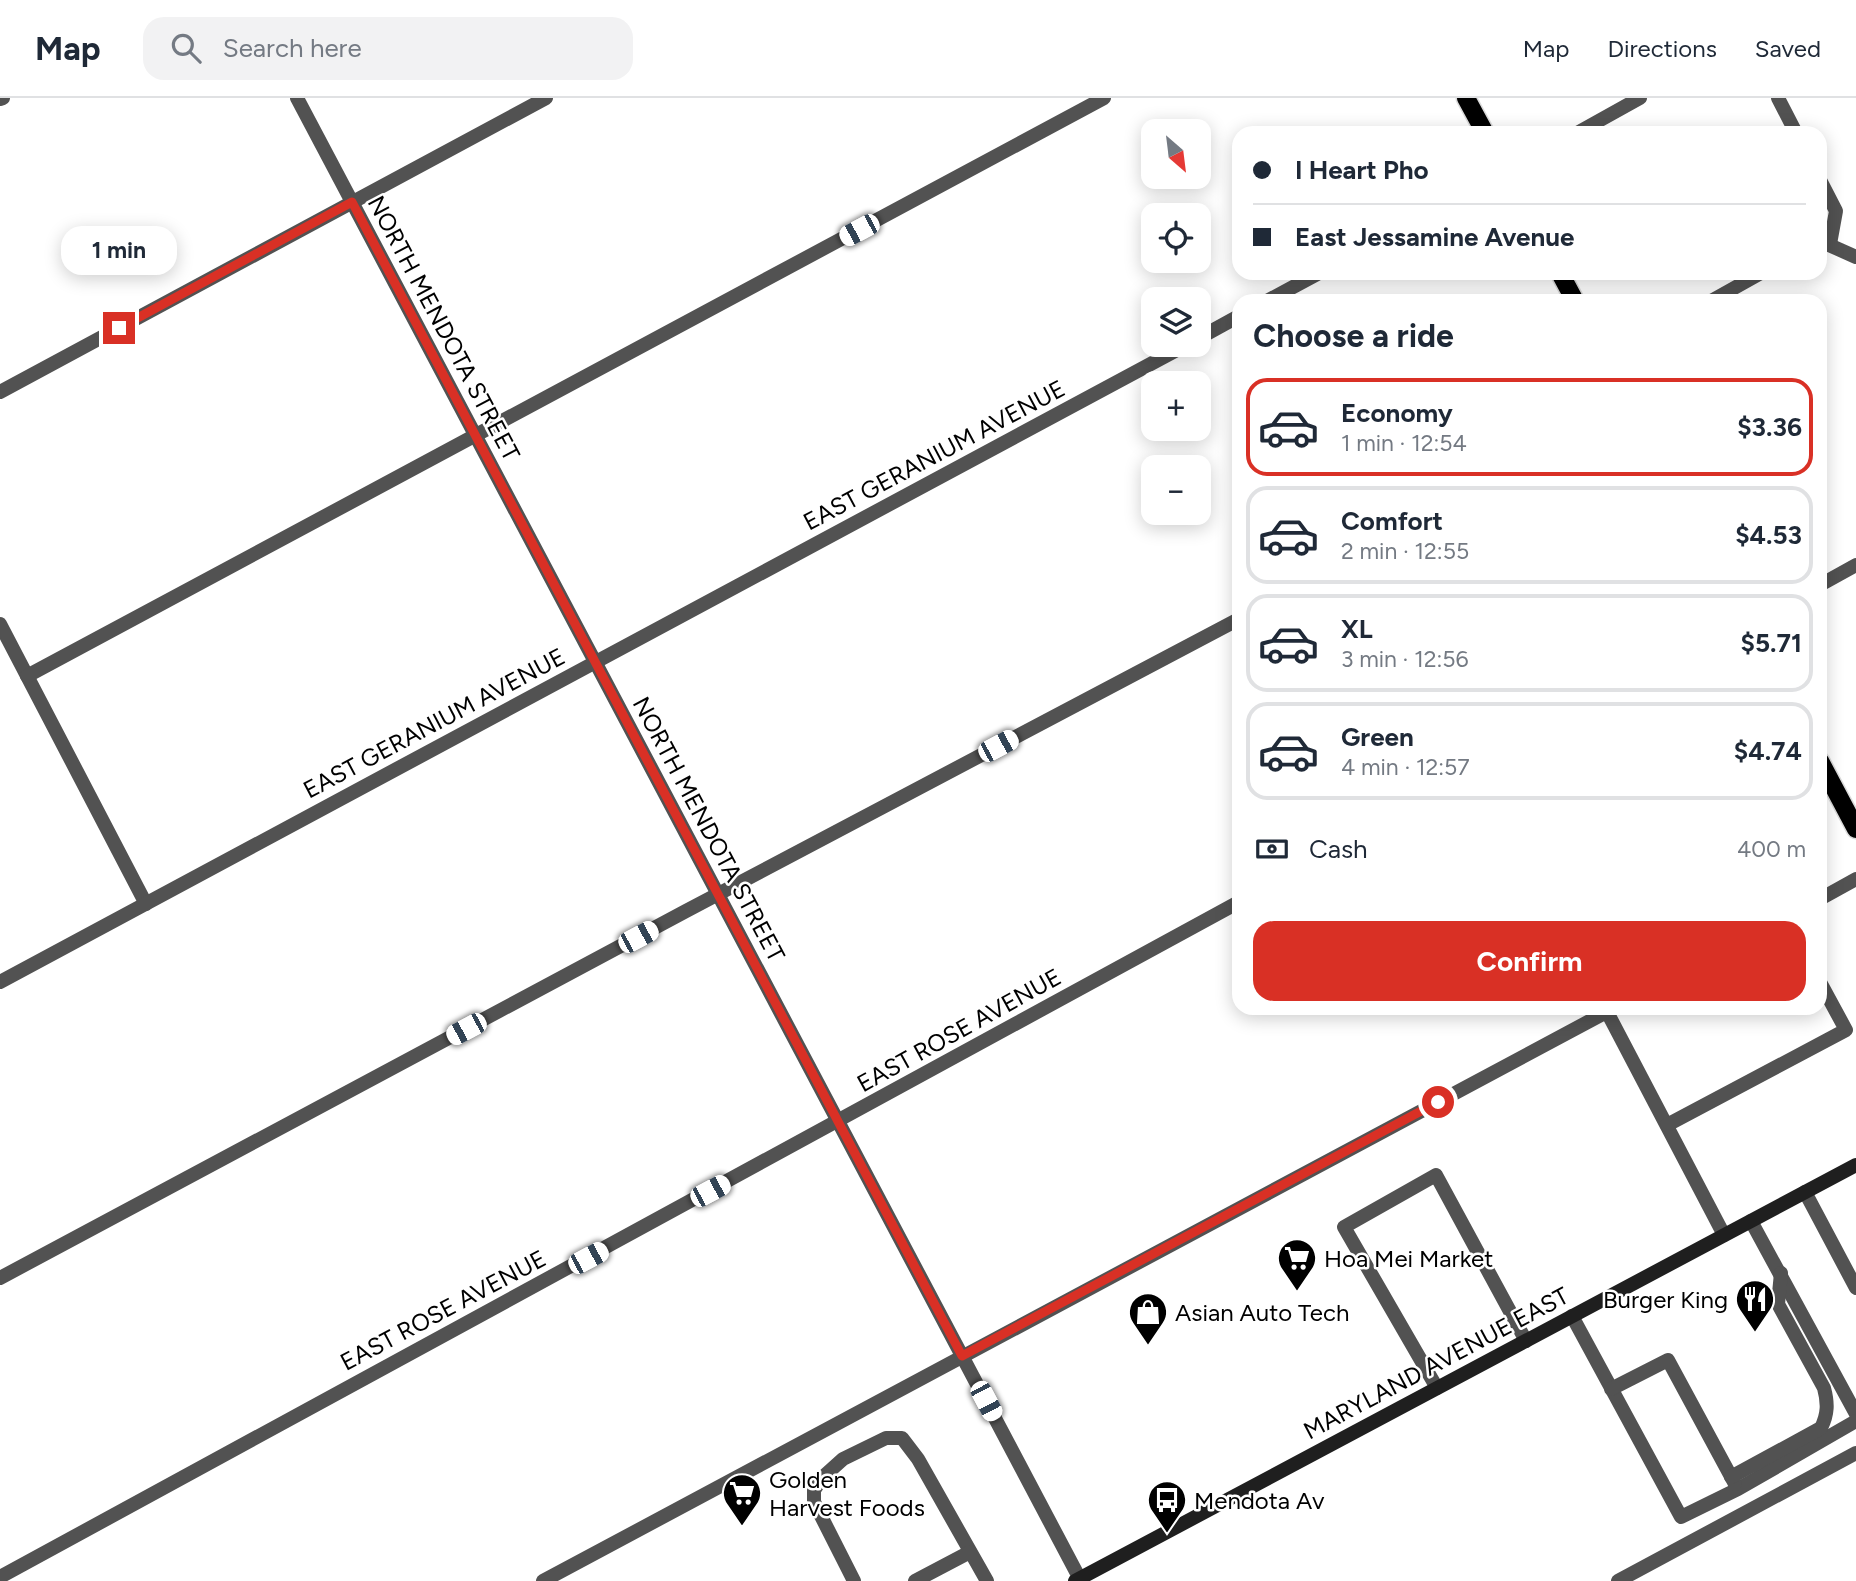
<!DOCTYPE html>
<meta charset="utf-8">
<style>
:root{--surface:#fff;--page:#f2f2f3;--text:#1f2937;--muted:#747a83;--line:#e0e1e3;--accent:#d93025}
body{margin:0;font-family:Figtree,sans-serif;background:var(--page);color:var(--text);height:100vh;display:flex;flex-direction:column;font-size:26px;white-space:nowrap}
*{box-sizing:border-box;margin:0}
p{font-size:23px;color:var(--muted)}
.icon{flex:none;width:38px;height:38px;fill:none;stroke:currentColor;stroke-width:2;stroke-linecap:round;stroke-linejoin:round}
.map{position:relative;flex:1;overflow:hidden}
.side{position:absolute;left:1232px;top:196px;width:595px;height:721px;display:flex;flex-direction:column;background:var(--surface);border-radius:21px;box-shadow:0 4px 18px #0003}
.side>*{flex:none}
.top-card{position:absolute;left:1232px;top:28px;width:595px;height:154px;border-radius:21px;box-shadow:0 4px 18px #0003;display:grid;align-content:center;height:154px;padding:0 21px;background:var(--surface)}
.needle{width:46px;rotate:152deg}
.controls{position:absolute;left:1141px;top:21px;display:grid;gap:14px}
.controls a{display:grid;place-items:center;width:70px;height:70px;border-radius:14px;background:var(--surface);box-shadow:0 4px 18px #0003;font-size:35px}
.end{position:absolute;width:32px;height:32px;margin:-16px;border:9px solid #d93025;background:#fff;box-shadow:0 0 0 4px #fff}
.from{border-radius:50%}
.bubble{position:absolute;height:49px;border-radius:21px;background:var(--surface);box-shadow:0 4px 18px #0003;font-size:23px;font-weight:700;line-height:49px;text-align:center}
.car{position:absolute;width:21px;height:42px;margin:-21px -10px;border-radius:9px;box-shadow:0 0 5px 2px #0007;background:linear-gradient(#fff 24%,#345 0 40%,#fff 0 76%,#345 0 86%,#fff 0)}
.top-card b{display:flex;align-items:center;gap:24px;height:66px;font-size:26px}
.top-card b+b{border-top:2px solid var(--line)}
.top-card i{width:18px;height:18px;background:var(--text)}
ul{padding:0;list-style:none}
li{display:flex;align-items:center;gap:21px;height:98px;margin:0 14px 10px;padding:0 7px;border:4px solid var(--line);border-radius:21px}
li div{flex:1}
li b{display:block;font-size:26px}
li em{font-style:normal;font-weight:700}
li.selected{border-color:var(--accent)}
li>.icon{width:63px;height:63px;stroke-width:1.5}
h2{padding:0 21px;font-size:32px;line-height:84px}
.pay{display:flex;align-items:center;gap:18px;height:77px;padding:0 21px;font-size:26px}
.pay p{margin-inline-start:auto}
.cta{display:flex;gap:14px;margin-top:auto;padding:14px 21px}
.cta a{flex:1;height:80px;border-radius:21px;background:var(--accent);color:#fff;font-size:28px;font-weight:700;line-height:80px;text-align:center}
header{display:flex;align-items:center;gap:42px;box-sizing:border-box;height:98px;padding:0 35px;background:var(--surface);border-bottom:2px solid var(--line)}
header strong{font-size:33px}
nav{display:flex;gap:38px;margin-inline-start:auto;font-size:24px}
.search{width:490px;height:63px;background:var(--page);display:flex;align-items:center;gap:18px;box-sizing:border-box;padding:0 24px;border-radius:21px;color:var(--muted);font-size:26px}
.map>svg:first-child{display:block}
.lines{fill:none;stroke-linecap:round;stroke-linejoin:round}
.primary-casing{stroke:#dbdbdb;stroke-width:21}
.lane{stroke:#525252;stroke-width:14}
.street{stroke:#525252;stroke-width:14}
.secondary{stroke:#1f1f1f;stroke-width:14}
.primary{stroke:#000;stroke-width:18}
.route{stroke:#d93025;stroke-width:9}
.labels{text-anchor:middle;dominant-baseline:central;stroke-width:5;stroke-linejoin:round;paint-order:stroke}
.street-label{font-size:24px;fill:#000;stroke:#fff}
.poi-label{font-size:24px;fill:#000;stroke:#fff;text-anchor:start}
</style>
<header>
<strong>Map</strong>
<div class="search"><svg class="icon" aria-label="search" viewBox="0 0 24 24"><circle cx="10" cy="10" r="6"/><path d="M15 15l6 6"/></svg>Search here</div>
<nav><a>Map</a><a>Directions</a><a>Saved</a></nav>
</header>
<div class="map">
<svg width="1856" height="1483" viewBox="0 0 1856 1483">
<rect width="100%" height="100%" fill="#fff"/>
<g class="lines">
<g class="primary-casing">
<g id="primary">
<path d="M 1466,0 L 1485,35"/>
<path d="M 1560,175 L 1575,203"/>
<path d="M 1820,663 L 1856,731"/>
</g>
</g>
<g class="lane">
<path d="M 1778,0 L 1796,35"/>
<path d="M 0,1 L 3,0"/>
<path d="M 1820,82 L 1836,113 L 1830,146"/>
<path d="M 1820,143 L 1856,159"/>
<path d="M 1711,203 L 1761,175"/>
<path d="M 0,526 L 146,806"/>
<path d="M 27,578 L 1104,0"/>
<path d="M 1820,801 L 1856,781"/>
<path d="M 1605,910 L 1724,1137"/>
<path d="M 1667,1027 L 1846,932 L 1820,884"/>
<path d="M 1805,1094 L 1856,1190"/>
<path d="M 1751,1123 L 1856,1316"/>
<path d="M 0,1180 L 686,813 L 1239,521"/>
<path d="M 1572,1218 L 1681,1419 L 1738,1391 L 1856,1323"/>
<path d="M 1437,1290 L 1344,1129 L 1436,1077 L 1526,1243"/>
<path d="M 1611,1291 L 1668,1262 L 1735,1386"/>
<path d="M 1731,1379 L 1821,1330 C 1828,1316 1828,1305 1824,1290 L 1778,1206 L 1781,1175"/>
<path d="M 543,1483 L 1614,910"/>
<path d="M 854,1483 L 814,1404 L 814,1392 L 823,1379 L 843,1361 L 886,1340 L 902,1340 L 918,1361 L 987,1483"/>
<path d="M 915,1483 L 970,1454"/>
<path d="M 1618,1483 L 1856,1355"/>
</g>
<g class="street">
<path d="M 297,0 L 1081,1483"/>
<path d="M 1577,35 L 1640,0"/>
<path d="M 1267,203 L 1319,175"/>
<path d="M 1199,240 L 1239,218"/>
<path d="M 0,294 L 546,0"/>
<path d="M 1820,487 L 1856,467"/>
<path d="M 0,884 L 1186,247"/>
<path d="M 0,1479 L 1239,804"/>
</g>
<path class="secondary" d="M 1075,1483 L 1856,1067"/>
<use href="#primary" class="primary"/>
</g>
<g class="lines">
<path class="route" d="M 119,230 L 352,104 L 962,1258 L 1438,1004"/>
</g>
<defs>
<g id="supermarket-pin" transform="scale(2.0125)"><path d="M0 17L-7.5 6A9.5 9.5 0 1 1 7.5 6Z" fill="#000" stroke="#fff"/><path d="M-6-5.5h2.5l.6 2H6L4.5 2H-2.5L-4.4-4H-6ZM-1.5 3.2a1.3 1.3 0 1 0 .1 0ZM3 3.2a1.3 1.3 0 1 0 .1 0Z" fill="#fff"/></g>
<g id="restaurant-pin" transform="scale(2.0125)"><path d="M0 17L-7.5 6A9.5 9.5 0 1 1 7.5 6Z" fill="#000" stroke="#fff"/><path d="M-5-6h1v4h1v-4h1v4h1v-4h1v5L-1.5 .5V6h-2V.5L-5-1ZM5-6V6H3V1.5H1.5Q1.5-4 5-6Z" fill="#fff"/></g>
<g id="shop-pin" transform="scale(2.0125)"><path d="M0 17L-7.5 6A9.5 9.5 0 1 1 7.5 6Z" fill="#000" stroke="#fff"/><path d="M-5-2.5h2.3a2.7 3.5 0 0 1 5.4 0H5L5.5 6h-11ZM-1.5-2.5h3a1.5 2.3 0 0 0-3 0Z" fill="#fff"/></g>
<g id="bus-pin" transform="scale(2.0125)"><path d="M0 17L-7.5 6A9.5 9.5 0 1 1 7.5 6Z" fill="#000" stroke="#fff"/><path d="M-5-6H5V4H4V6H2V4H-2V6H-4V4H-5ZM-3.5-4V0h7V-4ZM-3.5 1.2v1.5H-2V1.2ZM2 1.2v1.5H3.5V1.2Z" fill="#fff"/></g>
</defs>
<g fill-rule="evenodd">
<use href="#supermarket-pin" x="1297" y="1160"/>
<use href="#restaurant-pin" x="1755" y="1201"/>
<use href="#shop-pin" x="1148" y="1214"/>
<use href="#supermarket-pin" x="742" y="1395"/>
<use href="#bus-pin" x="1167" y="1402"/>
</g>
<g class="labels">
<g class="street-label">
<text transform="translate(444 230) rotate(62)">NORTH MENDOTA STREET</text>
<text transform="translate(934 357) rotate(-28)">EAST GERANIUM AVENUE</text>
<text transform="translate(434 625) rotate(-28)">EAST GERANIUM AVENUE</text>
<text transform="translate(709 731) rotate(62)">NORTH MENDOTA STREET</text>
<text transform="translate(959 932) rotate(-29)">EAST ROSE AVENUE</text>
<text transform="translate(443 1212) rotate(-28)">EAST ROSE AVENUE</text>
<text transform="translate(1436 1265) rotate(-28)">MARYLAND AVENUE EAST</text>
</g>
<g class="poi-label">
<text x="1324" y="1160">Hoa Mei Market</text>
<text x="1728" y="1201" text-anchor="end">Burger King</text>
<text x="1175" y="1214">Asian Auto Tech</text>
<text x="769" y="1381">Golden<tspan x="769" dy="28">Harvest Foods</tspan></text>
<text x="1194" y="1402">Mendota Av</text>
</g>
</g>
</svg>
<div class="controls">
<a><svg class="needle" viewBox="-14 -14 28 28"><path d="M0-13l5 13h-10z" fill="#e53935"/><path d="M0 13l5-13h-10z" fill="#747a83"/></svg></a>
<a><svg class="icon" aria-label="locate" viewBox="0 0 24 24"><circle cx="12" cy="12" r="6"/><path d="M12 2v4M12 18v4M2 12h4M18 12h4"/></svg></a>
<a><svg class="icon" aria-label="layers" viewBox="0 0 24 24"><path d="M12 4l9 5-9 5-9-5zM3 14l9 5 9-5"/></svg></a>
<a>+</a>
<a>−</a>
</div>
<i class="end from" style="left:1438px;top:1004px"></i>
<i class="end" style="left:119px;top:230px"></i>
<div class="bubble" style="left:61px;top:128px;width:116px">1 min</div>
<i class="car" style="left:859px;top:132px;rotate:242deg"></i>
<i class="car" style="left:998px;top:648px;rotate:62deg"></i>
<i class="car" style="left:638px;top:839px;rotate:62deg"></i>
<i class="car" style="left:466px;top:931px;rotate:242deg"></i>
<i class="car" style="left:710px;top:1093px;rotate:62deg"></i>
<i class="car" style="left:588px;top:1160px;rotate:62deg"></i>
<i class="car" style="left:986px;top:1303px;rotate:152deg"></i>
<div class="top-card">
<b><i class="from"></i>I Heart Pho</b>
<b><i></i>East Jessamine Avenue</b>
</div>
<section class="side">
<h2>Choose a ride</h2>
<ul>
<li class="selected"><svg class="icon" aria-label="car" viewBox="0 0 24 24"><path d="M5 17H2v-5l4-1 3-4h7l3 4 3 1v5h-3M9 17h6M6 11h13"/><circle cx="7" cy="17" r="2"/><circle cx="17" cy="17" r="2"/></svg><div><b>Economy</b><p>1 min · 12:54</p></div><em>$3.36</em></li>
<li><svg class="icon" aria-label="car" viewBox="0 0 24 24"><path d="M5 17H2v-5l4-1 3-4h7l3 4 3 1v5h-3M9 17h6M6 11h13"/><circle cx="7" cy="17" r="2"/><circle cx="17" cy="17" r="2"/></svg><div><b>Comfort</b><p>2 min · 12:55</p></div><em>$4.53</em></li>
<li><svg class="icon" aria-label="car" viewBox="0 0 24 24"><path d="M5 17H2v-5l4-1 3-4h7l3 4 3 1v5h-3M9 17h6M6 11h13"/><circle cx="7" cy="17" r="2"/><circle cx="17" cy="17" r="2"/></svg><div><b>XL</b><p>3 min · 12:56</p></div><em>$5.71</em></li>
<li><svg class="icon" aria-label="car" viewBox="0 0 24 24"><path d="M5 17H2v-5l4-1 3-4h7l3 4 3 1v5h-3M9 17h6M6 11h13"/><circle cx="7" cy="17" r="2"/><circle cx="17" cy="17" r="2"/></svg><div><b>Green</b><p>4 min · 12:57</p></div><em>$4.74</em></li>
</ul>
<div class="pay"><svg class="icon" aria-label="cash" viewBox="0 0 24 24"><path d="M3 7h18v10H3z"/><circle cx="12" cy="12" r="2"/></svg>Cash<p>400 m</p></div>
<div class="cta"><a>Confirm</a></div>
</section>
</div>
